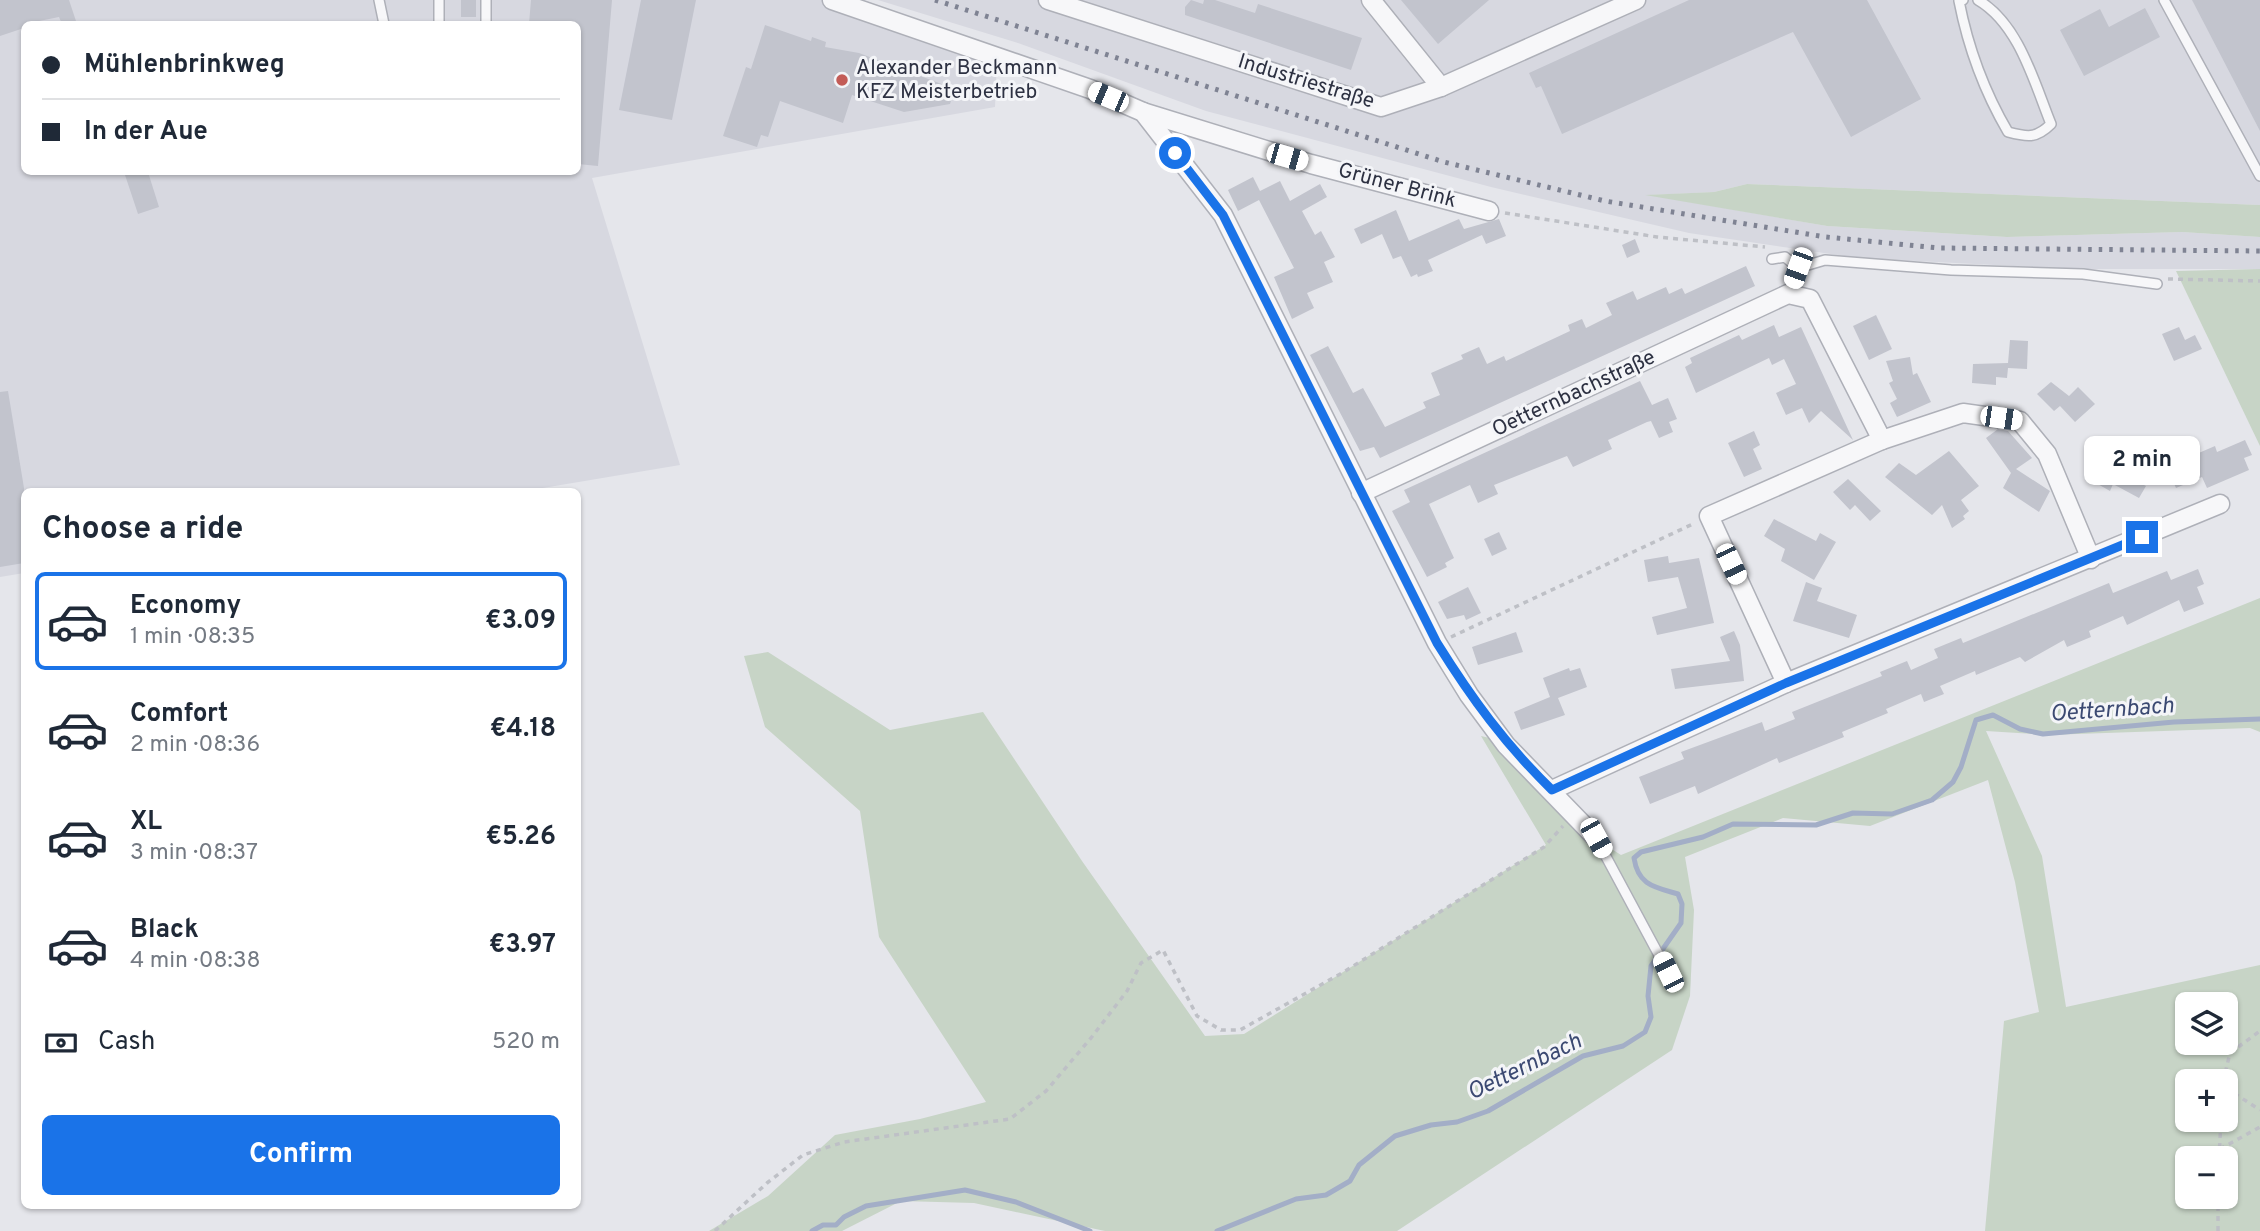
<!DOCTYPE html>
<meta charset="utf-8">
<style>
:root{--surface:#fff;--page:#f6f6f7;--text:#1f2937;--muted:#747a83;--line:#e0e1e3;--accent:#1a73e8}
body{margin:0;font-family:Overpass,sans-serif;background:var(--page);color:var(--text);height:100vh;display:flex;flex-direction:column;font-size:26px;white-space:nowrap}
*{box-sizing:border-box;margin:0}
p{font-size:23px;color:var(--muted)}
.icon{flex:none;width:38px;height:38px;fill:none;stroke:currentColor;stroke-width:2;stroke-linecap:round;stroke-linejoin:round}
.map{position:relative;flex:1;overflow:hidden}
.drawer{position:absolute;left:21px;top:488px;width:560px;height:721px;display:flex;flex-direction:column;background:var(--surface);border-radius:10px;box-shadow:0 2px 5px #0004}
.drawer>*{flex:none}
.banner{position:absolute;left:21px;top:21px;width:560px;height:154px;border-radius:10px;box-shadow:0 2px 5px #0004;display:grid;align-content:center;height:154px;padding:0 21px;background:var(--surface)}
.buttons{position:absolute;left:2175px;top:992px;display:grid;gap:14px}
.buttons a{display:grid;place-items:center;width:63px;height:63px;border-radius:10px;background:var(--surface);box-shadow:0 2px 5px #0004;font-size:35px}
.end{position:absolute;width:32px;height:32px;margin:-16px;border:9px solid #1a73e8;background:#fff;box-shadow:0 0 0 4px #fff}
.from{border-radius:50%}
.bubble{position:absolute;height:49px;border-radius:10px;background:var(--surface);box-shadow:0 2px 5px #0004;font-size:23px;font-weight:700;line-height:49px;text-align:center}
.car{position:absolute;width:21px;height:42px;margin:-21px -10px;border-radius:9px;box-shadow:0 0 5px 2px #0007;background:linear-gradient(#fff 24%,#345 0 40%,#fff 0 76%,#345 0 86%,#fff 0)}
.banner b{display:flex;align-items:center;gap:24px;height:66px;font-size:26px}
.banner b+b{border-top:2px solid var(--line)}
.banner i{width:18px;height:18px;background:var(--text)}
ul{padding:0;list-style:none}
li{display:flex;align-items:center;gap:21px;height:98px;margin:0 14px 10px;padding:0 7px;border:4px solid transparent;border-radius:10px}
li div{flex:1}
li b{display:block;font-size:26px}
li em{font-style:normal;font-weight:700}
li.current{border-color:var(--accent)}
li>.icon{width:63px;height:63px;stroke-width:1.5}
h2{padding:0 21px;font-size:32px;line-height:84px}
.pay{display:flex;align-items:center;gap:18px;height:77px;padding:0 21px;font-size:26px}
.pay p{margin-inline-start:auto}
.action{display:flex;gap:14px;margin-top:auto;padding:14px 21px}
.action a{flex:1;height:80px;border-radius:10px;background:var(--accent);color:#fff;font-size:28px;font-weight:700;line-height:80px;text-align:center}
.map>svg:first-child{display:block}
.built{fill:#d7d8e0;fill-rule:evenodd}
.green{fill:#c7d4c6;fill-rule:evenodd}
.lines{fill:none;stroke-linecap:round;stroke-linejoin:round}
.stream{stroke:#a3aec7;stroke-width:5}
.building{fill:#c2c4cd}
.service-casing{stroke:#aeb0b8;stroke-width:12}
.minor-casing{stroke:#aeb0b8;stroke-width:21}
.path{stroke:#bec0c6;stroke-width:3.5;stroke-dasharray:5 5;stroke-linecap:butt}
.service{stroke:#f7f7f9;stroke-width:9}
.minor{stroke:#f7f7f9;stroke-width:18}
.rail{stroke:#7f8393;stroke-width:5;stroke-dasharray:3.5 7;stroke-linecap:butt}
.route{stroke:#1a73e8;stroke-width:9}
.poi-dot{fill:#c35c57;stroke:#f4f5f8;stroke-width:2.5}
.labels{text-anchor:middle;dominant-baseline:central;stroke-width:6;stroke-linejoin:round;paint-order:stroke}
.poi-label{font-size:21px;fill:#2d3142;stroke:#f4f5f8;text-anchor:start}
.street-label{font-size:21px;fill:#2d3142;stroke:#f4f5f8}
.water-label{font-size:23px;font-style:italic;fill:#3b4972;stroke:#f4f5f8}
</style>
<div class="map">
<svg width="2260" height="1231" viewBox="0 0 2260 1231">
<rect width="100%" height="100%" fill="#e5e6eb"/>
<g class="built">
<path d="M 0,0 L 837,0 L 997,60 L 995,107 L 592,178 L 680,465 L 519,492 L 24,492 L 24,573 L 0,577 ZM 24,24 L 578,24 L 578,172 L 24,172 Z"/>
<path d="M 878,0 L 2260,0 L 2260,205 L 1747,184 L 1714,192 L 1650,195 L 1827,226 L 2007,237 L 2182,232 L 2260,237 L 2260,269 L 2076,269 L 1858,258 L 1689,233 L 1491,187 L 1206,111 L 1018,43 Z"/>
</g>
<g class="green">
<path d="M 1747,184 L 2260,205 L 2260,237 L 2182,232 L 2007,237 L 1827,226 L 1645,195 L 1714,192 Z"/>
<path d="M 2260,269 L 2260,446 L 2176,271 Z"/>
<path d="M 2260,598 L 2260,732 L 2250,728 L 2048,735 L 1986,731 L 2042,856 L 2066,1007 L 2260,965 L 2260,1231 L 1985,1231 L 2004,1021 L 2039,1012 L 2015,882 L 1988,780 L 1870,826 L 1783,818 L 1685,857 L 1694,910 L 1690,996 L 1672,1050 L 1397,1231 L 1105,1231 L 974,1203 L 901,1201 L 842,1231 L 709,1231 L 768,1196 L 835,1135 L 920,1119 L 986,1102 L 879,937 L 860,811 L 765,727 L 744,656 L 768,652 L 890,730 L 983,712 L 1082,861 L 1205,1036 L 1244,1034 L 1546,845 L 1481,736 L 1498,740 L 1568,821 L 1621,855 ZM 2188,1004 L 2226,1004 L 2226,1043 L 2188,1043 ZM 2188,1082 L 2226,1082 L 2226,1120 L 2188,1120 ZM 2188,1158 L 2226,1158 L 2226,1197 L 2188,1197 Z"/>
</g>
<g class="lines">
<g class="stream">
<path d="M 812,1231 L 823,1225 L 836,1225 L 844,1217 L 866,1206 L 965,1190 L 1016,1202 L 1090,1231"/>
<path d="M 1217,1231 L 1296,1199 L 1326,1195 L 1350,1181 L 1359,1165 L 1395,1136 L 1431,1125 L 1457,1122 L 1488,1111 L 1583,1056 L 1623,1046 L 1645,1032 L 1651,1017 L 1648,996 L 1651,966 L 1681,923 L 1682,904 L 1678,894 C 1654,887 1638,885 1634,858 L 1641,852 L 1703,837 L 1733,824 L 1816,825 L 1853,813 L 1892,814 L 1932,800 L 1953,782 L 1961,767 L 1976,720 L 1993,715 L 2020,729 L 2043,734 L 2174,722 L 2260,719"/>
</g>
</g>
<g class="building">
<path d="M 0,0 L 69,0 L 77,24 L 62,24 L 59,17 L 24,24 L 24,28 L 0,36 Z"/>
<rect x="461" y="0" width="15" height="17"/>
<path d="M 531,0 L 612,0 L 598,166 L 578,164 L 578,24 L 529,24 Z"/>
<path d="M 641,0 L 696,0 L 672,120 L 619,110 Z"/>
<path d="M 1191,0 L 1203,4 L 1204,0 L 1215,0 L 1255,13 L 1258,4 L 1362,38 L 1351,70 L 1185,15 L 1185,7 Z"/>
<path d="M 1401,0 L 1489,0 L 1438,44 Z"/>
<path d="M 1689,0 L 1867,0 L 1921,99 L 1851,137 L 1793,32 L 1562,134 L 1541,86 L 1536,88 L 1529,73 Z"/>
<path d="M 2192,0 L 2260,0 L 2260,131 Z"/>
<path d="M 2145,8 L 2160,37 L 2084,76 L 2060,30 L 2100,9 L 2109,27 Z"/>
<path d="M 765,25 L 811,41 L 812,37 L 826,42 L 825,47 L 859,53 L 955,89 L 950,104 L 904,112 L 852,95 L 843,123 L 780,101 L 768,137 L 761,135 L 757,147 L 723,136 L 746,67 L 751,69 Z"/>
<path d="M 124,172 L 148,172 L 159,207 L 138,214 Z"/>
<path d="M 1253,177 L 1260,191 L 1280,181 L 1290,201 L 1320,184 L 1327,197 L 1302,211 L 1315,235 L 1321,231 L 1335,257 L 1324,262 L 1333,282 L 1307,293 L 1314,308 L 1292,319 L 1274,277 L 1294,268 L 1259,200 L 1238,211 L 1228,190 Z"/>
<path d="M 1396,210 L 1409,241 L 1459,219 L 1464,229 L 1499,219 L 1506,236 L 1486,244 L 1482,235 L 1428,260 L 1433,271 L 1418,277 L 1417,274 L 1411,277 L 1401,256 L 1393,259 L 1382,234 L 1361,244 L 1354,229 Z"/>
<path d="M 1635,239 L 1640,252 L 1627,258 L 1622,245 Z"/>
<path d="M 1746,266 L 1755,286 L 1380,458 L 1374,447 L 1360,451 L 1310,355 L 1328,346 L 1353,393 L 1363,388 L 1385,427 L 1426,408 L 1423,402 L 1440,395 L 1431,373 L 1463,359 L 1461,355 L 1479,347 L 1487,364 L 1504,356 L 1506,361 L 1570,331 L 1568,325 L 1582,319 L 1586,328 L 1612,315 L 1606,303 L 1633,291 L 1637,300 L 1666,287 L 1669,294 L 1682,288 L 1685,294 Z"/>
<path d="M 1876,315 L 1892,349 L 1869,360 L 1853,326 Z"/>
<path d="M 1774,325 L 1779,337 L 1801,327 L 1853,440 L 1821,411 L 1809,423 L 1802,408 L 1786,415 L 1776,393 L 1796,384 L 1784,359 L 1772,365 L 1769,358 L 1696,393 L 1685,367 L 1692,363 L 1690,358 L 1739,335 L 1742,340 Z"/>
<path d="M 2179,327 L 2185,340 L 2195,335 L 2202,349 L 2174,361 L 2162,334 Z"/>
<path d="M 2010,340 L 2028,341 L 2027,369 L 2008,368 L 2007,378 L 1996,377 L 1996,385 L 1972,383 L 1973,364 L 2008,363 Z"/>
<path d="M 1910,357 L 1913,375 L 1917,373 L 1931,402 L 1897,417 L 1890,403 L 1897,399 L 1889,383 L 1893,381 L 1886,361 Z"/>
<path d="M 1640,381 L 1652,405 L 1668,398 L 1677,419 L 1669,422 L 1673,432 L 1659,438 L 1651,421 L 1647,422 L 1608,440 L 1612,449 L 1573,467 L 1567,456 L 1494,485 L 1498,494 L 1478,503 L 1470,485 L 1429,504 L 1454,558 L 1445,563 L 1447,567 L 1427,577 L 1392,511 L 1410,502 L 1404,490 Z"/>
<path d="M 2051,382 L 2069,396 L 2078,387 L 2095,404 L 2075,422 L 2060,406 L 2054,411 L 2037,394 Z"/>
<path d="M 8,391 L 24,488 L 24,563 L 0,567 L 0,392 Z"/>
<path d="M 1998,429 L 2008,431 L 2032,458 L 2016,469 L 2050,491 L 2039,512 L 2003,488 L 2011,473 L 1986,438 Z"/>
<path d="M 1754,431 L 1760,445 L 1753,449 L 1762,469 L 1744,477 L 1728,443 Z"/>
<path d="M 2245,440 L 2252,455 L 2244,458 L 2249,470 L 2207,488 L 2202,477 L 2176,488 L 2169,472 L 2196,460 L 2194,455 L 2215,446 L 2217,452 Z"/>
<path d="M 1949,451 L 1979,486 L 1961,500 L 1969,511 L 1963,516 L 1965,519 L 1952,528 L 1942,505 L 1932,515 L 1885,477 L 1899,463 L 1916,475 Z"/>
<path d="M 2098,462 L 2146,486 L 2139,498 L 2113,484 L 2110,491 L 2089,479 Z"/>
<path d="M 1848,479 L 1881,511 L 1870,521 L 1855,505 L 1850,510 L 1833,492 Z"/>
<path d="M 1774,519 L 1816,541 L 1820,533 L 1836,542 L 1814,580 L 1781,561 L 1785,549 L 1764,536 Z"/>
<path d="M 1499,532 L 1507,549 L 1492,556 L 1484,539 Z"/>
<path d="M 1668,556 L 1669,563 L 1699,558 L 1714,623 L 1657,635 L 1652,617 L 1687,608 L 1678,577 L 1648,582 L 1644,560 Z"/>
<path d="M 2198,569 L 2204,584 L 2197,587 L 2204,604 L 2184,612 L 2179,600 L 2127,625 L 2123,616 L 2089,631 L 2091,637 L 2067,647 L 2064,640 L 2025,662 L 2020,657 L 1976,675 L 1975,671 L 1940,686 L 1944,694 L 1924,702 L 1921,694 L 1886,709 L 1888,713 L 1842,732 L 1844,737 L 1779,763 L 1777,758 L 1698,794 L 1695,786 L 1650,804 L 1639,777 L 1684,759 L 1681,752 L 1762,722 L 1765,731 L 1795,719 L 1792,712 L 1882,676 L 1880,672 L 1907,661 L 1911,670 L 1938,658 L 1934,649 L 1961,638 L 1963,643 L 2109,583 L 2113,593 L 2167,571 L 2171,580 Z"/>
<path d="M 1806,582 L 1822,588 L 1817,601 L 1857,615 L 1849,638 L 1793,621 Z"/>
<path d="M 1468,587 L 1481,613 L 1466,620 L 1464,615 L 1447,619 L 1438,602 Z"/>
<path d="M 1734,631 L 1740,645 L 1744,681 L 1675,689 L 1671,669 L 1730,661 L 1720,637 Z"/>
<path d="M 1516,632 L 1523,652 L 1478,665 L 1472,647 Z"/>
<path d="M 1569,668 L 1570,671 L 1580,668 L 1587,687 L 1558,698 L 1565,715 L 1521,730 L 1514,712 L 1550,697 L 1543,678 Z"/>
</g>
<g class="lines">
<g class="service-casing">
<g id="service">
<path d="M 379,0 L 384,24"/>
<path d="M 439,0 L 439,24"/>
<path d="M 486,0 L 486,24"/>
<path d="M 1963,0 L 1959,1 C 1968,47 1984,91 2008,132 C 2027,137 2036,139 2051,124 C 2034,82 2019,24 1978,0"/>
<path d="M 2164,0 L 2260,176"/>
<path d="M 1772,259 L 1785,257 L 1798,268"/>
<path d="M 1788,294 L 1798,268 L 1825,260 L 1951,270 L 2083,274 L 2157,284"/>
<path d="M 1596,838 L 1668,972"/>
</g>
</g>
<g class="minor-casing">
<g id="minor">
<path d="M 832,0 L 1090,89 L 1143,112 L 1223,215 L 1437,643 L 1469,695 L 1506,745 L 1596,838"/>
<path d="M 1048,0 L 1381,107 L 1441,87 L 1636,0"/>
<path d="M 1371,0 L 1441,87"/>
<path d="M 1143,112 L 1311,164 L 1489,211"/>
<path d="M 1361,493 L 1788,294 L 1810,299 L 1882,440"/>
<path d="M 1786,683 L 1709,516 L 1882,440 L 1963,413 L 2020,421 L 2047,454 L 2091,559"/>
<path d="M 1552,790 L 1786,683 L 2220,504"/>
</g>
</g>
<g class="path">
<path d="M 1505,213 L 1657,237 L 1765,247"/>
<path d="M 2168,279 L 2260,281"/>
<path d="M 1451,637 L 1695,523"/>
<path d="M 2223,1082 L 2230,1053 L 2260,1031"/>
<path d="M 2226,1088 L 2260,1110"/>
<path d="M 2220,1149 L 2260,1127"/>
<path d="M 2219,1158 L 2221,1120"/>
<path d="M 715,1231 L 767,1183 L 803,1155 L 844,1142 L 1010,1119 L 1046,1091 L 1091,1038 L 1127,991 L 1141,963 L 1163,950 L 1197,1016 L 1221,1030 L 1240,1030 L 1342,973 L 1544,847 L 1563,826"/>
<path d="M 2218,1231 L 2218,1197"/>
</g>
<use href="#service" class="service"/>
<use href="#minor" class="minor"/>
<path class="rail" d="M 935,0 L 1444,162 L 1605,201 L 1826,237 L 1939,248 L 2260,251"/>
</g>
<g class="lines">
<path class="route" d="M 1175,153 L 1223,215 L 1437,643 C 1472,699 1505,744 1552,790 L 1786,683 L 2142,537"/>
</g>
<circle class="poi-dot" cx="842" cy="80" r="7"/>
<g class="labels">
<g class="poi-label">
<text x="856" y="68">Alexander Beckmann<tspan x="856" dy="24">KFZ Meisterbetrieb</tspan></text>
</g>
<g class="street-label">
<text transform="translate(1306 82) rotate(17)">Industriestraße</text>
<text transform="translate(1397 186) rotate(15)">Grüner Brink</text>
<text transform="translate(1574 394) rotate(-25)">Oetternbachstraße</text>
</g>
<g class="water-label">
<text transform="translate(2112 711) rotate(-4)">Oetternbach</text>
<text transform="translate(1525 1068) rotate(-26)">Oetternbach</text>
</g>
</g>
</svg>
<div class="buttons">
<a><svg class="icon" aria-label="layers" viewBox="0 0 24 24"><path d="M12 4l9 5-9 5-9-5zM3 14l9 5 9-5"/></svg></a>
<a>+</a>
<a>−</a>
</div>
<i class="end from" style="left:1175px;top:153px"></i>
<i class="end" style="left:2142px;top:537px"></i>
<div class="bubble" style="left:2084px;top:436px;width:116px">2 min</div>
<i class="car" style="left:1108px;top:97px;rotate:293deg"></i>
<i class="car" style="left:1287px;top:157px;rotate:106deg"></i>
<i class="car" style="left:1798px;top:268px;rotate:200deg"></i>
<i class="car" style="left:2001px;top:418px;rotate:98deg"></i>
<i class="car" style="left:1731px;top:564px;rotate:155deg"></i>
<i class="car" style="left:1596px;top:838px;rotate:151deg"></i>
<i class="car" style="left:1668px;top:972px;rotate:334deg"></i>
<div class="banner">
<b><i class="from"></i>Mühlenbrinkweg</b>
<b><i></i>In der Aue</b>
</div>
<section class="drawer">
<h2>Choose a ride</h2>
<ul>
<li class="current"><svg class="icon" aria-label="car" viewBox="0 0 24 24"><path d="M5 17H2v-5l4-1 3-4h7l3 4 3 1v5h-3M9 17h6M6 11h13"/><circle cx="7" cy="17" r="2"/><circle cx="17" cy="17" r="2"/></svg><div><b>Economy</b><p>1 min · 08:35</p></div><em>€3.09</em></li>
<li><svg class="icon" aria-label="car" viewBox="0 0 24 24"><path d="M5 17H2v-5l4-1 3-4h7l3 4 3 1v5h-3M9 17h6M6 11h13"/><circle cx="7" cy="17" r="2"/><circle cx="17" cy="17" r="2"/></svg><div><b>Comfort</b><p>2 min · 08:36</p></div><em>€4.18</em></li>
<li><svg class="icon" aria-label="car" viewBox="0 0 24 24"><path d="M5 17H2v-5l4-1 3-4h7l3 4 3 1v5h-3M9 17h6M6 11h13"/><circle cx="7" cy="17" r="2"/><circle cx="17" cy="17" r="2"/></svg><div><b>XL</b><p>3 min · 08:37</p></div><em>€5.26</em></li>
<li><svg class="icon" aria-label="car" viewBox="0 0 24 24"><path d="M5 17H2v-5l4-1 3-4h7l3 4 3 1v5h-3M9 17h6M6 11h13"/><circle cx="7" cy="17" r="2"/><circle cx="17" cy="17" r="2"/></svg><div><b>Black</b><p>4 min · 08:38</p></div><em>€3.97</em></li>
</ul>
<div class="pay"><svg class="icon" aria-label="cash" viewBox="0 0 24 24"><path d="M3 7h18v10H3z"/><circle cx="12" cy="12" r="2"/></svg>Cash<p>520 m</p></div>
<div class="action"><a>Confirm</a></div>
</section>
</div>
